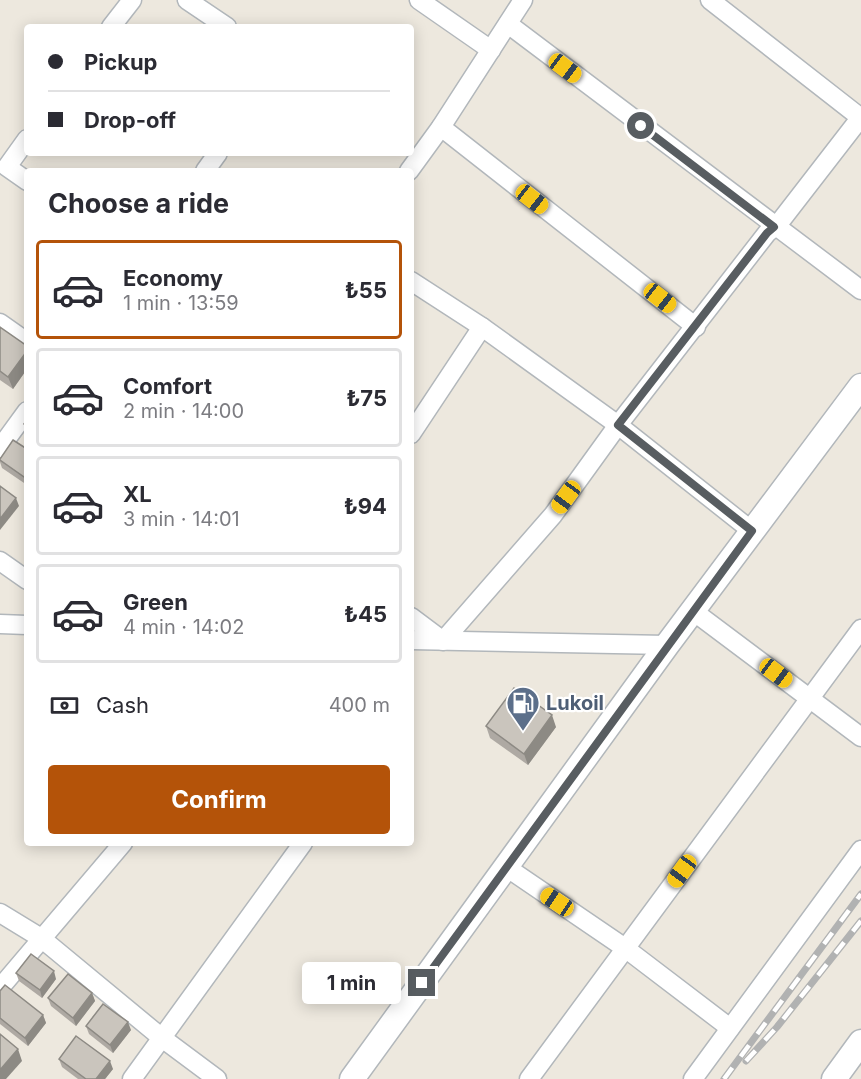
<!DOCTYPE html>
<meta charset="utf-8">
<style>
:root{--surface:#fff;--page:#f2f2f3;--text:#2b2b33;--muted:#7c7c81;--line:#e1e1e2;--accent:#b45309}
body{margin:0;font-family:Inter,sans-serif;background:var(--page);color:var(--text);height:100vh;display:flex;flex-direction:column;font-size:22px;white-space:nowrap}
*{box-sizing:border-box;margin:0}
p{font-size:20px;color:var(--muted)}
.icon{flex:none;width:33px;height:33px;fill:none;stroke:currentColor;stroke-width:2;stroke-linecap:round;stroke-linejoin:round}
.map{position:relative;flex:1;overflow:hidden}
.side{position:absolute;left:24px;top:168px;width:390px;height:678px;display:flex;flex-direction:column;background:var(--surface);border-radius:6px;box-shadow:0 3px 15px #0003}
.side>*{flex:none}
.top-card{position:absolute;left:24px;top:24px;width:390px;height:132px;border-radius:6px;box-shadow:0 3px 15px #0003;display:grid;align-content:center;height:132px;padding:0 24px;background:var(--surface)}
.end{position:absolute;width:27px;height:27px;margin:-14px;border:8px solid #585d61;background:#fff;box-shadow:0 0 0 3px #fff}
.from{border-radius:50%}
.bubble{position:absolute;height:42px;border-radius:6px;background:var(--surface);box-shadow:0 3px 15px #0003;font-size:20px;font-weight:700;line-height:42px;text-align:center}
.car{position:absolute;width:18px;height:36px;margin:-18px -9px;border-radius:8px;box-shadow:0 0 4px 2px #0007;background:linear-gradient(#f5c518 24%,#345 0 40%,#f5c518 0 76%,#345 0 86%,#f5c518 0)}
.top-card b{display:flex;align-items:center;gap:21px;height:57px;font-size:22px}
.top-card b+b{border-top:2px solid var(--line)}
.top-card i{width:15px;height:15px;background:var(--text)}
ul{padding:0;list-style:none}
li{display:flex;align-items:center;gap:18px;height:99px;margin:0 12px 9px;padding:0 12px;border:3px solid var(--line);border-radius:6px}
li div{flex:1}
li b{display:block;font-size:22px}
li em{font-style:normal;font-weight:700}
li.active{border-color:var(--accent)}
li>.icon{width:54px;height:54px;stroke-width:1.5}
h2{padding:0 24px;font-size:27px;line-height:72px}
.pay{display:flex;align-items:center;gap:15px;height:66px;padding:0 24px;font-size:22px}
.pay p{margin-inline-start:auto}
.action{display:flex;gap:12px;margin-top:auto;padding:12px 24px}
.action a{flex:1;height:69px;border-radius:6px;background:var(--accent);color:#fff;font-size:24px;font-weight:700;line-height:69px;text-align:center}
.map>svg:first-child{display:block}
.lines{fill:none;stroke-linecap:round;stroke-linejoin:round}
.minor-casing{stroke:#b2b7bb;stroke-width:21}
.tertiary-casing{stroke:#b2b7bb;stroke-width:27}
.minor{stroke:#fff;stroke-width:18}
.tertiary{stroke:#fff;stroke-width:24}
.rail-casing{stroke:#b1b2b2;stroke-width:7}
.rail{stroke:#fff;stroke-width:4.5;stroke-dasharray:14;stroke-linecap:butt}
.wall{fill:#aea9a3}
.shaded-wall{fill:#8d8a84}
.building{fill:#cac5bd;stroke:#8d8a84;stroke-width:1.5}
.route{stroke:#585d61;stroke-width:8}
.labels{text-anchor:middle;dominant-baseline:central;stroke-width:4.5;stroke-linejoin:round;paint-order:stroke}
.service-label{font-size:20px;font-weight:bold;fill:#4e5e75;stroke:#fff;text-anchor:start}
</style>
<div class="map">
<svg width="861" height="1079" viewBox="0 0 861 1079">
<rect width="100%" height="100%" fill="#ede8de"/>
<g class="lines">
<g class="minor-casing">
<g id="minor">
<path d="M 187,0 L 227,27"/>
<path d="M 419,0 L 491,50"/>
<path d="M 710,0 L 861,118"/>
<path d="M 508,24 L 861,290"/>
<path d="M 111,27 L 132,0"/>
<path d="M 441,127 L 696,327"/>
<path d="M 27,139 L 7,167 L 27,181"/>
<path d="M 205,171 L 218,153"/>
<path d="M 409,171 L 441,127 L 523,0"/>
<path d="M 411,281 L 482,327 L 618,425 L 752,531"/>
<path d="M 0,323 L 27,342"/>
<path d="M 411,434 L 482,327"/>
<path d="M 0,448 L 27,411"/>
<path d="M 0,561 L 27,580"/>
<path d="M 693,611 L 861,737"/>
<path d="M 411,617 L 443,641 L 553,515 L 618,425 L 767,233 L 779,223 L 861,117"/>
<path d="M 0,624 L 27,625"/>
<path d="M 411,640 L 667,645"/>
<path d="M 506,867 L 625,948 L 730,1028"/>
<path d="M 0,913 L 41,938 L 162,1038 L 217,1079"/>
<path d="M 0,988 L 123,843"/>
<path d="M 132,1079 L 303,843"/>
<path d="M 529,1079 L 861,629"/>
<path d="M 693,1079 L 861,850"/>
</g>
</g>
<g class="tertiary-casing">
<g id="tertiary">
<path d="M 352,1079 L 667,645 L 861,386"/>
<path d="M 834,1079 L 861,1042"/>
</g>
</g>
<use href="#minor" class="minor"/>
<use href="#tertiary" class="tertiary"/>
<g class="rail-casing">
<g id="rail">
<path d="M 746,1061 L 777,1027 L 861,921"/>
<path d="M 724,1079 L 861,894"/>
</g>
</g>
<use href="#rail" class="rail"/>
</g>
<g class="wall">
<path d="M 0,327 L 27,346 L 27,369 L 13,389 L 0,380 Z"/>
<path d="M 27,449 L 27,485 L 2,468 L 0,462 L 0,459 Z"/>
<path d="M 486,726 L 556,727 L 528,765 L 490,738 Z"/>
<path d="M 16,973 L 56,979 L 42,998 L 19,981 Z"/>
<path d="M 0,991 L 43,1015 L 46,1023 L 28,1046 L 0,1024 Z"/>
<path d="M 92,993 L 95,1001 L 76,1026 L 51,1006 L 48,998 Z"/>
<path d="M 86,1026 L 131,1030 L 113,1053 L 89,1034 Z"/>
<path d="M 59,1059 L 113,1069 L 105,1079 L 78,1079 L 62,1067 Z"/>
</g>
<g class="shaded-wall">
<path d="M 27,351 L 27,369 L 13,389 L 8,377 Z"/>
<path d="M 16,498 L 19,506 L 0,530 L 0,519 Z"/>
<path d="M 552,715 L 556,727 L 528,765 L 524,754 Z"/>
<path d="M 54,971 L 56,979 L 42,998 L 40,990 Z"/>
<path d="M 92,993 L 95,1001 L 76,1026 L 73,1018 Z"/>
<path d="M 43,1015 L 46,1023 L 28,1046 L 25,1038 Z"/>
<path d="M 128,1022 L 131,1030 L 113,1053 L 110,1045 Z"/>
<path d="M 18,1049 L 22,1061 L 6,1079 L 0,1079 L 0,1070 Z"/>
<path d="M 110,1061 L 113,1069 L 105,1079 L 96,1079 Z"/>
</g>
<g class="building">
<path d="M 0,327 L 27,346 L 27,351 L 8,377 L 0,371 Z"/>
<path d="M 27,420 L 27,427 L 24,424 Z"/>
<path d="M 13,440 L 27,449 L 27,479 L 0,460 L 0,459 Z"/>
<path d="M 0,486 L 16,498 L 0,519 Z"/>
<path d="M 514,688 L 552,715 L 524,754 L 486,726 Z"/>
<path d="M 31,954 L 54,971 L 40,990 L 16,973 Z"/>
<path d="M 68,974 L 92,993 L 73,1018 L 48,998 Z"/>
<path d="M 5,985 L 43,1015 L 25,1038 L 0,1018 L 0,991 Z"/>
<path d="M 103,1004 L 128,1022 L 110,1045 L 86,1026 Z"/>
<path d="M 0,1034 L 18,1049 L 0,1070 Z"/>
<path d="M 76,1036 L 110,1061 L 96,1079 L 86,1079 L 59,1059 Z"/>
</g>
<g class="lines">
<path class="route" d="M 422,983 L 752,531 L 618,425 L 767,233 L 774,227 L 641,126"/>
</g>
<defs>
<g id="fuel-pin" transform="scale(1.725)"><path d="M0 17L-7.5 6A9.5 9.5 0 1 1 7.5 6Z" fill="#5c6f8a" stroke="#fff"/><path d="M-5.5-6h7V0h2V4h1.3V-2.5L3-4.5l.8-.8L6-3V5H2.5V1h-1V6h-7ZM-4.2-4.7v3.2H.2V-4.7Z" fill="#fff"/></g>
</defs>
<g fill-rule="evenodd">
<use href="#fuel-pin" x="523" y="703"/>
</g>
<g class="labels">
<g class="service-label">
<text x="546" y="703">Lukoil</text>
</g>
</g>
</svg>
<i class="end from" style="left:641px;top:126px"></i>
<i class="end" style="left:422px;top:983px"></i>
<div class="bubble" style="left:302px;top:962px;width:99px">1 min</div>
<i class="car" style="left:565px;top:68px;rotate:127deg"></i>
<i class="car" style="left:532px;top:199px;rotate:128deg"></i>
<i class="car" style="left:660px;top:298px;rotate:128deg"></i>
<i class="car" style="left:566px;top:497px;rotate:216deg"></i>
<i class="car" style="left:776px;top:673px;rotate:127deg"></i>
<i class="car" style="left:682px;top:871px;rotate:216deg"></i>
<i class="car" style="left:557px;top:902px;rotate:304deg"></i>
<div class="top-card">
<b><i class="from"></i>Pickup</b>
<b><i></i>Drop-off</b>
</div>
<section class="side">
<h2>Choose a ride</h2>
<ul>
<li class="active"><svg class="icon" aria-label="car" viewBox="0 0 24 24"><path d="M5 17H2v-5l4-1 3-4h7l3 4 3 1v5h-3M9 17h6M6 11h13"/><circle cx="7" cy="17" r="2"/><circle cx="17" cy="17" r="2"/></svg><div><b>Economy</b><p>1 min · 13:59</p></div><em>₺55</em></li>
<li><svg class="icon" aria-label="car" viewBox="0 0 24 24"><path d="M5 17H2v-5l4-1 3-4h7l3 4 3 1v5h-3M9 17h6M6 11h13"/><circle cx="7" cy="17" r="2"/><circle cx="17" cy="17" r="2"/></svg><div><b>Comfort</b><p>2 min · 14:00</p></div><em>₺75</em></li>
<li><svg class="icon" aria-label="car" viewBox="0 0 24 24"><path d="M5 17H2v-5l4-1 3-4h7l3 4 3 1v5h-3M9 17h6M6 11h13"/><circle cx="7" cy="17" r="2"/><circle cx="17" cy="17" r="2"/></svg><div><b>XL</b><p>3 min · 14:01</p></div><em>₺94</em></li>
<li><svg class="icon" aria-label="car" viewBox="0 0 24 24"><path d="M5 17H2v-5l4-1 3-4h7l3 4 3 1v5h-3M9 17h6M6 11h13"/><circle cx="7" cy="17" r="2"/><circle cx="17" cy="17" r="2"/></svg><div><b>Green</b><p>4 min · 14:02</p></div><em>₺45</em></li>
</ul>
<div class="pay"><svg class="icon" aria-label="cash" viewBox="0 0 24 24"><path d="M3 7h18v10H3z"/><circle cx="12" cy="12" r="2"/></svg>Cash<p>400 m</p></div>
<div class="action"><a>Confirm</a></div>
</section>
</div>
